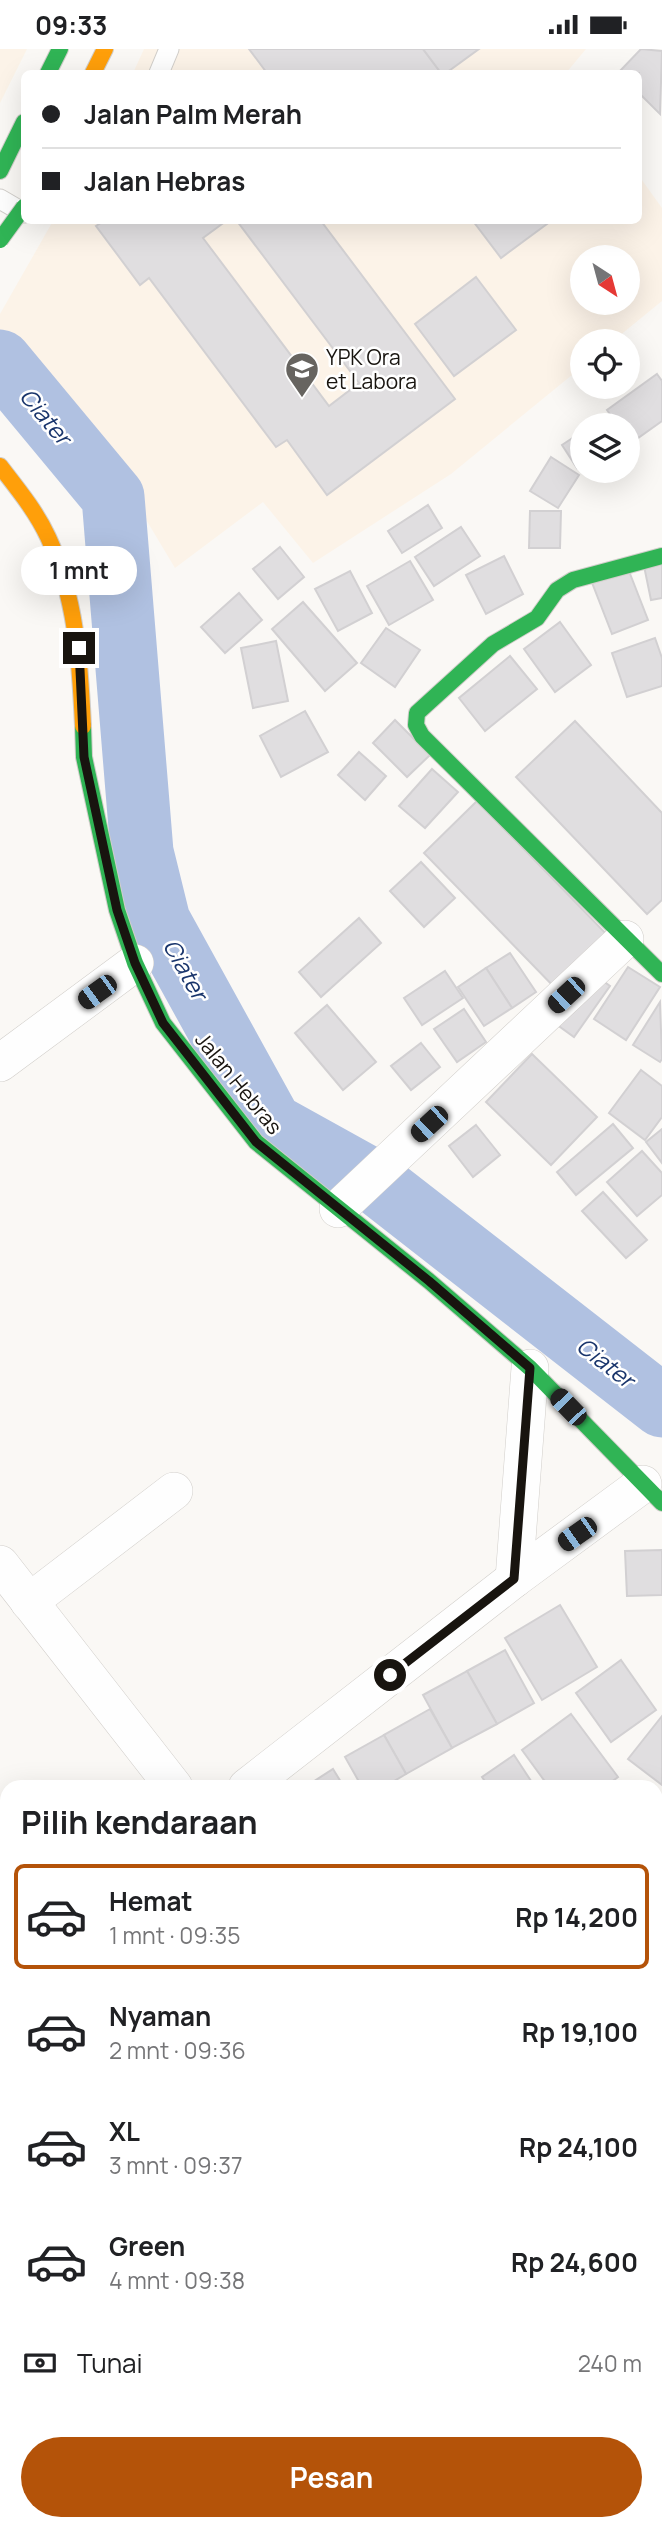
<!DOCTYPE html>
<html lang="id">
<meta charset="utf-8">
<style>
:root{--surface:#fff;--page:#f6f6f6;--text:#202124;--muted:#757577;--line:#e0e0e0;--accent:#b45309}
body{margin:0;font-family:Manrope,sans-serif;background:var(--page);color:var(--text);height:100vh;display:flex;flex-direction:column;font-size:26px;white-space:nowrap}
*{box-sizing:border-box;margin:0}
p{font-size:23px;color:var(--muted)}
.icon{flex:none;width:38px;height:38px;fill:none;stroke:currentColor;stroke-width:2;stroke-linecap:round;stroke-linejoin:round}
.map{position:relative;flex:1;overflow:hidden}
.sheet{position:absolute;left:0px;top:1731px;width:663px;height:751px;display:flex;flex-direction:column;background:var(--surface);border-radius:21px 21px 0 0;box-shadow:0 7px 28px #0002}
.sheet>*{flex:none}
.banner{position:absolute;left:21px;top:21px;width:621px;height:154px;border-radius:10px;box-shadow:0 7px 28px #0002;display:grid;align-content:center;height:154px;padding:0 21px;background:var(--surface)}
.needle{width:46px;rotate:144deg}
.tools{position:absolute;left:570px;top:196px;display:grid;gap:14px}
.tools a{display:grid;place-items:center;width:70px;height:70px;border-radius:50%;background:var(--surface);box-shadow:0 7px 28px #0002;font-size:35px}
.end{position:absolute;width:32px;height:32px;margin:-16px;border:9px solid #18140f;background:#fff;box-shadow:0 0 0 4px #fff}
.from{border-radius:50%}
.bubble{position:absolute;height:49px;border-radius:24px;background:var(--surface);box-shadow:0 7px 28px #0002;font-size:23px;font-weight:700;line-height:49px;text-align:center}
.car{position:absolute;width:21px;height:42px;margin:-21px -10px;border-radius:9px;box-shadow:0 0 5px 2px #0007;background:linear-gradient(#222 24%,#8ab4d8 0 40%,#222 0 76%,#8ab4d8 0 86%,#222 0)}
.banner b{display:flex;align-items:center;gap:24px;height:66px;font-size:26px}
.banner b+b{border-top:2px solid var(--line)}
.banner i{width:18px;height:18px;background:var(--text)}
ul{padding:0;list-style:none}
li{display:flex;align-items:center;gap:21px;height:105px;margin:0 14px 10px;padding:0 7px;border:4px solid transparent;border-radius:10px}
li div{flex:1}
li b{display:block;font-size:26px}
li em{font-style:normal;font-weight:700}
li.current{border-color:var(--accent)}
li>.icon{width:63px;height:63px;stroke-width:1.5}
h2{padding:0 21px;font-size:32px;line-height:84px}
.pay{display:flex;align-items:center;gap:18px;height:77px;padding:0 21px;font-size:26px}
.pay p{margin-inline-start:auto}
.cta{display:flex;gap:14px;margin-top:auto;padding:14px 21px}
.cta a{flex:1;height:80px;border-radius:42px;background:var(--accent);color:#fff;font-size:28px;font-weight:700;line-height:80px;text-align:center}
.status{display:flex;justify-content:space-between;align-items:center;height:49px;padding:0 35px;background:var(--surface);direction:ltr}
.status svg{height:19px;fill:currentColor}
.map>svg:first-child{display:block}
.built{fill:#fcf3e8;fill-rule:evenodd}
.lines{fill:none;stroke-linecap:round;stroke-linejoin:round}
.river{stroke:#b0c1e1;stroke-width:63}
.building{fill:#e0dee0;stroke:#d2d0d2;stroke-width:2}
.lane-casing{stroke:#d1ceca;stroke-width:21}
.street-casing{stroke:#d1ceca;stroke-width:38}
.fast-casing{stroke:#d1ceca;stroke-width:18}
.slow-casing{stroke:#d1ceca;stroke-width:18}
.lane{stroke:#fefefe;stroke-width:19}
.street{stroke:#fefefe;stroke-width:37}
.fast{stroke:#30b455;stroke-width:16}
.slow{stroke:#ff9f0a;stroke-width:16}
.fast-bridge-casing{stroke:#d1ceca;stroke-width:18;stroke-linecap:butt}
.fast-bridge{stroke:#30b455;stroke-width:16}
.route{stroke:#18140f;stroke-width:9}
.labels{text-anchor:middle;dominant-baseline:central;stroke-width:5;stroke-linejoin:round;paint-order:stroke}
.poi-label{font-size:21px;fill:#18140f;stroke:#fff;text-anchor:start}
.street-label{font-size:21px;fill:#18140f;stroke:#fff}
.water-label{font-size:23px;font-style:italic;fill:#19356c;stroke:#fff}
</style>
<div class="status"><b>09:33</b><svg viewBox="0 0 49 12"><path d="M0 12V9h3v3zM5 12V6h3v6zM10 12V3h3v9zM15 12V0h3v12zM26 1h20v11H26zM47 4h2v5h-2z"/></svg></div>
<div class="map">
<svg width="662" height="2481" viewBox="0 0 662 2481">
<rect width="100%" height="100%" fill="#faf8f5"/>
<g class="built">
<path d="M 0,0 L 27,0 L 0,54 Z"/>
<path d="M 144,0 L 586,0 L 566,24 L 133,24 Z"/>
<path d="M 639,127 L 662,159 L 662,252 L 613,292 L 583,292 L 583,317 L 451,425 L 313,514 L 263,453 L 175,519 L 93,382 L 0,288 L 0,265 L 53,172 L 639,172 ZM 583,208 L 628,208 L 628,254 L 583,254 Z"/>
</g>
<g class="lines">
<path class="river" d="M 0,312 L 113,448 L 142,803 L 159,872 L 271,1075 L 372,1131 L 662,1357"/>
</g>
<g class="building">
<path d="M 249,0 L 423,0 L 441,24 L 267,24 Z"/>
<path d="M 423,0 L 479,0 L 446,24 L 441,24 Z"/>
<path d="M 641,0 L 662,2 L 660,65 L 639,44 L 639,24 L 618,24 Z"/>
<path d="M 104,172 L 226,172 L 203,189 L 329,357 L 359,334 L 237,172 L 321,172 L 455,350 L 327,446 L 287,391 L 276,398 L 149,229 L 140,236 L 96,177 Z"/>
<path d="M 473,172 L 551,172 L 501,209 Z"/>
<path d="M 476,228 L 516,281 L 454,327 L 415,275 Z"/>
<path d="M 657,325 L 662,332 L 662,372 L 631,394 L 628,390 L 628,376 L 618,376 L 607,361 Z"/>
<path d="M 583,382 L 583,415 L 577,419 L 562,396 Z"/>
<path d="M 551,408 L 579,426 L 558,459 L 530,442 Z"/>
<path d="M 428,456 L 442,479 L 402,504 L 388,482 Z"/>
<path d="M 530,462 L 561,462 L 560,499 L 529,499 Z"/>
<path d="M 461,478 L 480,507 L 434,537 L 415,508 Z"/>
<path d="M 280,498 L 304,528 L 278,550 L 253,520 Z"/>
<path d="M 504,507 L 523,545 L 486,565 L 466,526 Z"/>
<path d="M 410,512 L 433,551 L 389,576 L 367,537 Z"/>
<path d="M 662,513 L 662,549 L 651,551 L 644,517 Z"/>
<path d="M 627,517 L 648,571 L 612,585 L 591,531 Z"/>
<path d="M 350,522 L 372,564 L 338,582 L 315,540 Z"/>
<path d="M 239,544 L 262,571 L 225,604 L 201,578 Z"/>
<path d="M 303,553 L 357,614 L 325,642 L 272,580 Z"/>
<path d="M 560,573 L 591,616 L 555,643 L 524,600 Z"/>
<path d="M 386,579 L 420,601 L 395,638 L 361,614 Z"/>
<path d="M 655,589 L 662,609 L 662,637 L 627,648 L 612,604 Z"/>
<path d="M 276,592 L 288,652 L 253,659 L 241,599 Z"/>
<path d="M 510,607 L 537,640 L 485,682 L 459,649 Z"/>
<path d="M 305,662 L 328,703 L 281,728 L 260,687 Z"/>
<path d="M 395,671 L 430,706 L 407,728 L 373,694 Z"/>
<path d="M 575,672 L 662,764 L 662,851 L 647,865 L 516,728 Z"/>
<path d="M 359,703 L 386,727 L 365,751 L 338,726 Z"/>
<path d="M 432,720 L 458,743 L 425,779 L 399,757 Z"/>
<path d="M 477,752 L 614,893 L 561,945 L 424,804 Z"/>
<path d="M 421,813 L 455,849 L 424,878 L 390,842 Z"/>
<path d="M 359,869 L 381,894 L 321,948 L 299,923 Z"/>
<path d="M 510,904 L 536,943 L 512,959 L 486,919 Z"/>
<path d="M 628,918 L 660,938 L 626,991 L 594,970 Z"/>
<path d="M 486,919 L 512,959 L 484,977 L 458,938 Z"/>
<path d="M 445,922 L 463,949 L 422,976 L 404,949 Z"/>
<path d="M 592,924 L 610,937 L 574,988 L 556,975 Z"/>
<path d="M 660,953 L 662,1010 L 660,1013 L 633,996 Z"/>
<path d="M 327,956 L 376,1013 L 343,1041 L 295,984 Z"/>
<path d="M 464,960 L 486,993 L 457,1013 L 434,980 Z"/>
<path d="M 421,994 L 440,1018 L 411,1041 L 391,1017 Z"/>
<path d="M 532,1005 L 597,1068 L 551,1116 L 486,1053 Z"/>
<path d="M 641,1021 L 662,1037 L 662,1068 L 645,1091 L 609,1064 Z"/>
<path d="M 613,1075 L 633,1099 L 576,1146 L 557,1123 Z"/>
<path d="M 476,1076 L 500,1106 L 473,1128 L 449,1097 Z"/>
<path d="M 662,1080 L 662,1114 L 646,1093 Z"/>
<path d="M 642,1102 L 662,1124 L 662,1146 L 637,1167 L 607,1133 Z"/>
<path d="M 603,1143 L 647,1191 L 626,1209 L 582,1162 Z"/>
<path d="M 662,1501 L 662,1546 L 627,1547 L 625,1502 Z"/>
<path d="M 560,1556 L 597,1618 L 542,1651 L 505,1589 Z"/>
<path d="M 505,1601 L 534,1654 L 497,1675 L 467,1622 Z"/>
<path d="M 621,1611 L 656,1661 L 611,1693 L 576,1644 Z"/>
<path d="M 467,1622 L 497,1675 L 452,1699 L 423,1646 Z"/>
<path d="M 430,1660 L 452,1699 L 406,1725 L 384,1686 Z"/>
<path d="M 571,1665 L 618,1728 L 605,1738 L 549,1738 L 522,1701 Z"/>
<path d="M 662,1667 L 662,1736 L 628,1710 Z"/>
<path d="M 384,1686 L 406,1725 L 384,1738 L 362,1738 L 345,1708 Z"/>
<path d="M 514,1706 L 535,1738 L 489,1738 L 482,1728 Z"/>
<path d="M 333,1720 L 344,1738 L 305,1738 Z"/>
<path d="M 662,2017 L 662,2047 L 656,2041 L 656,2023 Z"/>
<path d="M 662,2173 L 662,2202 L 656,2205 L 656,2176 Z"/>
<path d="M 662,2208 L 662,2252 L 656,2255 L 656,2210 Z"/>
<path d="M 662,2308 L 662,2349 L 656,2342 L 656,2313 Z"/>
<path d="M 662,2376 L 662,2407 L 656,2401 L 656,2381 Z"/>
<path d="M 539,2474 L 579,2474 L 572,2481 L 546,2481 Z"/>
</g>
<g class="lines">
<g class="lane-casing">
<g id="lane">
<path d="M 159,24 L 169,0"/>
<path d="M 0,150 L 24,164"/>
</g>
</g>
<g class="street-casing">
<g id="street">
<path d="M 0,1014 L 135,914"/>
<path d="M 338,1160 L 625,890"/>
<path d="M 0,1515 L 174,1738"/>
<path d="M 514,1530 L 530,1319"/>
<path d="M 29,1553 L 174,1442"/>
<path d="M 247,1738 L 514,1530 L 643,1435"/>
<path d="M 656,1820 L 662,1825"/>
<path d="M 0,1924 L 7,1919"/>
<path d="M 656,2109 L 662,2109"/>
<path d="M 0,2381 L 7,2391"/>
<path d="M 65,2474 L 70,2481"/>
<path d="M 485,2474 L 488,2481"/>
</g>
</g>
<g class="fast-casing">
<g id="fast">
<path d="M 48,24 L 60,0"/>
<path d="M 0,122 L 24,73"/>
<path d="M 662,507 L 573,531 L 557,541 L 537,569 L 493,595 L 417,664 L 416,676 L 422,687 L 662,925"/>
<path d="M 83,677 L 84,708 L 117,861 L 135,914 L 163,974 L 256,1093 L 429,1232 L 530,1319 L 662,1454"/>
</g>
</g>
<g class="slow-casing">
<g id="slow">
<path d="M 93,24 L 105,0"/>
<path d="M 0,417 C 17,439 36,462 48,488 C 76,548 80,612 83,677"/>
</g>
</g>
<use href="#lane" class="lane"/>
<use href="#street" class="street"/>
<use href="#fast" class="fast"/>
<use href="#slow" class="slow"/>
<g class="fast-bridge-casing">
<path id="fast-bridge" d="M 0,191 L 24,158"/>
</g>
<use href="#fast-bridge" class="fast-bridge"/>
</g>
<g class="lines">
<path class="route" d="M 79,599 L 84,708 L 117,861 L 135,914 L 163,974 L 256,1093 L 429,1232 L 530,1319 L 514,1530 L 390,1626"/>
</g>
<defs>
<g id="school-pin" transform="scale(1.75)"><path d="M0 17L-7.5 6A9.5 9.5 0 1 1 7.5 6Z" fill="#676460" stroke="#fff"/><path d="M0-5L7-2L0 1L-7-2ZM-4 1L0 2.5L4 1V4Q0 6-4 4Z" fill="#fff"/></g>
</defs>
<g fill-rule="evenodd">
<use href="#school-pin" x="302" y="320"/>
</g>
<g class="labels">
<g class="poi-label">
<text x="326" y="308">YPK Ora<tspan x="326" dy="24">et Labora</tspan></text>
</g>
<g class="street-label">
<text transform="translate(239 1034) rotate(51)">Jalan Hebras</text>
</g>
<g class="water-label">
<text transform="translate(46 367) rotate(50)">Ciater</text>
<text transform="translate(186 920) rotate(61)">Ciater</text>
<text transform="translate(606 1313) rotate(38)">Ciater</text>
</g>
</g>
</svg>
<div class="tools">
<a><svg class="needle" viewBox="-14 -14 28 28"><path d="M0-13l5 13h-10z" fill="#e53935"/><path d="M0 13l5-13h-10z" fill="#757577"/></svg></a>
<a><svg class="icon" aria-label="locate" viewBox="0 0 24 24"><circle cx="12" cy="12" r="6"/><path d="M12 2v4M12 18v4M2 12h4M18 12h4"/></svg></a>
<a><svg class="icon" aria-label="layers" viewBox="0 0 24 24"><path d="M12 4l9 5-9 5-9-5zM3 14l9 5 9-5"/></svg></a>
</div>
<i class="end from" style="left:390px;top:1626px"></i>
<i class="end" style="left:79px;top:599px"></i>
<div class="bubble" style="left:21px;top:497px;width:116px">1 mnt</div>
<i class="car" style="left:97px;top:943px;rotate:234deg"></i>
<i class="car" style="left:566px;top:946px;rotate:227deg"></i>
<i class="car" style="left:429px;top:1075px;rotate:227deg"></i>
<i class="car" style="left:568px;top:1358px;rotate:316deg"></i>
<i class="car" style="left:577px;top:1485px;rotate:235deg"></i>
<div class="banner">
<b><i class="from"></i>Jalan Palm Merah</b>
<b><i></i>Jalan Hebras</b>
</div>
<section class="sheet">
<h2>Pilih kendaraan</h2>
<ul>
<li class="current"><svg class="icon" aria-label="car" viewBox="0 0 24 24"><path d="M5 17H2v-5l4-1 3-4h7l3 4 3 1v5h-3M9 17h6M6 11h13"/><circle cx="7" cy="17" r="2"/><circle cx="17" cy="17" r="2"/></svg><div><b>Hemat</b><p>1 mnt · 09:35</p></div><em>Rp 14,200</em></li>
<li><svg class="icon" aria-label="car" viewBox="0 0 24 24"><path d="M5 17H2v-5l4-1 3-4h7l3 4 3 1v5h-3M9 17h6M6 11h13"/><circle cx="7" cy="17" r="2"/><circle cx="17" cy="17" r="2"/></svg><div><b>Nyaman</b><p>2 mnt · 09:36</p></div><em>Rp 19,100</em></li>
<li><svg class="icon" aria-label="car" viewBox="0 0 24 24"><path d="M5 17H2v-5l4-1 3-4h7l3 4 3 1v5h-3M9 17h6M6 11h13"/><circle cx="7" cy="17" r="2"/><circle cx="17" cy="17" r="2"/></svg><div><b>XL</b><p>3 mnt · 09:37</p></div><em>Rp 24,100</em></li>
<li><svg class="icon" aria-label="car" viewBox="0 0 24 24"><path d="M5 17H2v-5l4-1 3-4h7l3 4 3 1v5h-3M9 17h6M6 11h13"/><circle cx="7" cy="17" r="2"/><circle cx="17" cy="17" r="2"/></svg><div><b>Green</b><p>4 mnt · 09:38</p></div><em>Rp 24,600</em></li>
</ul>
<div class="pay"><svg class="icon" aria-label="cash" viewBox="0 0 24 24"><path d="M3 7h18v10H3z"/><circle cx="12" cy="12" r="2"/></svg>Tunai<p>240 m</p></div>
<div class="cta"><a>Pesan</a></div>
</section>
</div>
